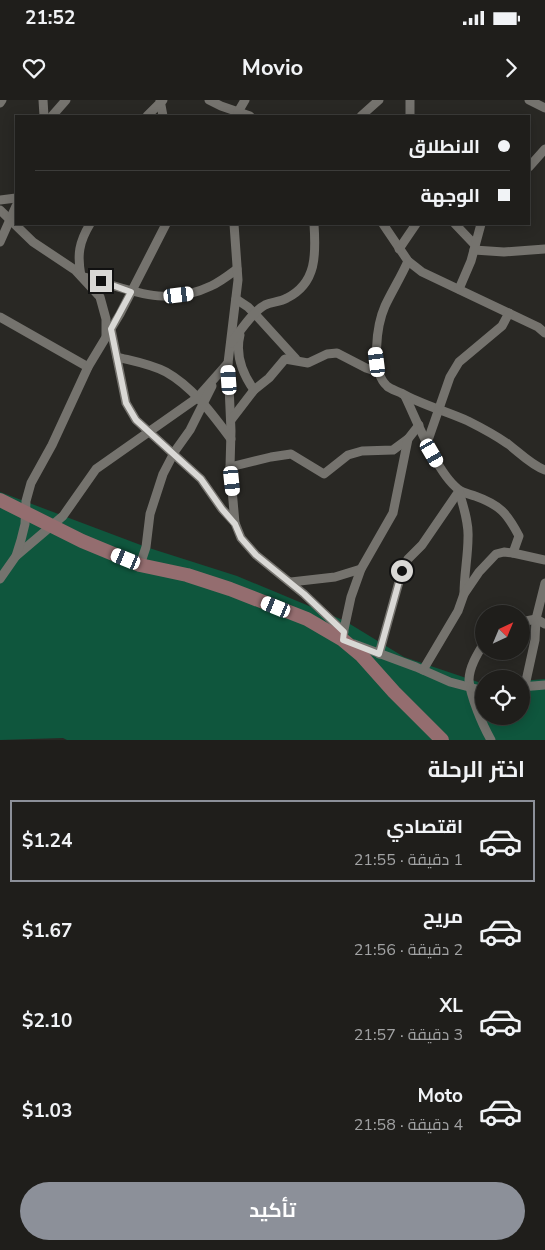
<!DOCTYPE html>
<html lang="ar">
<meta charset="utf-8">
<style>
:root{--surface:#1f1e1b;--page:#2c2b28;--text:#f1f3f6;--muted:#a1a2a3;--line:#3c3c3a;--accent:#8c9099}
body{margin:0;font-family:"Nunito Sans",Cairo,sans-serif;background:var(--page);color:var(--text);direction:rtl;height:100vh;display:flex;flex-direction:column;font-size:19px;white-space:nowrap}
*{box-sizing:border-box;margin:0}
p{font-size:16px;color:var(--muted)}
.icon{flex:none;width:28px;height:28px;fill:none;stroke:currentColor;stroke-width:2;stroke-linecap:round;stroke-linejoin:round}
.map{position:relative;height:640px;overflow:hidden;direction:ltr}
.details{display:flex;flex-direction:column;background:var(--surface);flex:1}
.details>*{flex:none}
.guide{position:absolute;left:15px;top:15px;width:515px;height:110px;border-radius:0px;box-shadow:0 2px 12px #0003,0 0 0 1px var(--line);direction:rtl;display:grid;align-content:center;height:110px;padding:0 20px;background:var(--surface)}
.needle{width:32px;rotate:44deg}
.tools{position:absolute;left:475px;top:505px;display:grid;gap:10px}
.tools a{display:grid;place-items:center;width:55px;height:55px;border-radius:50%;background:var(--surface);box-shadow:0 2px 12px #0003,0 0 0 1px var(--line);font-size:25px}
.end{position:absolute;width:22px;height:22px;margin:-11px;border:6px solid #d9d8d5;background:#111;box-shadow:0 0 0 2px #111}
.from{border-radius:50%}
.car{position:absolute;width:15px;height:30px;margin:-15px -8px;border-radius:6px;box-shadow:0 0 4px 1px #0007;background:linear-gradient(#fff 24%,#345 0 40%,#fff 0 76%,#345 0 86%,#fff 0)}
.guide b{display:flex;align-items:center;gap:18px;height:48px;font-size:19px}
.guide b+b{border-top:1px solid var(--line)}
.guide i{width:12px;height:12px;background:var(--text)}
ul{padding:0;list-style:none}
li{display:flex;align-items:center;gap:15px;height:82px;margin:0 10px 8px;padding:0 10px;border:2px solid transparent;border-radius:0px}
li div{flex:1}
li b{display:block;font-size:19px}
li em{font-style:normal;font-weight:700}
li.current{border-color:var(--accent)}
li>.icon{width:45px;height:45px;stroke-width:1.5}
h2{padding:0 20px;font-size:22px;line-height:60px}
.action{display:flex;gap:10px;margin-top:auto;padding:10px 20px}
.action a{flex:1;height:58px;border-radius:30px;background:var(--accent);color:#fff;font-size:20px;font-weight:700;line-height:58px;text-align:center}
.status{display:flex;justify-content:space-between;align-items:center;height:35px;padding:0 25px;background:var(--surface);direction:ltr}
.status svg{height:14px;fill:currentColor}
header{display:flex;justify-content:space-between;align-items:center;height:65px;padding:0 20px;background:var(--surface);font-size:22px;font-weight:700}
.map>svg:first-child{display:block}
.green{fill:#0f563d}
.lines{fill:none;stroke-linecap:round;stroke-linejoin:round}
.minor{stroke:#75736e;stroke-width:9}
.secondary{stroke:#946d6f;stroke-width:14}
.route{stroke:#d9d8d5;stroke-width:6}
</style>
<div class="status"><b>21:52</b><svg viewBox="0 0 49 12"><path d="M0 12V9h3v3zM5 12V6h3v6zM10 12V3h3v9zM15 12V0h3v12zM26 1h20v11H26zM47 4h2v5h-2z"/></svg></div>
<header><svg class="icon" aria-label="forward" viewBox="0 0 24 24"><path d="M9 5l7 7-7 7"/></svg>Movio<svg class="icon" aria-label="heart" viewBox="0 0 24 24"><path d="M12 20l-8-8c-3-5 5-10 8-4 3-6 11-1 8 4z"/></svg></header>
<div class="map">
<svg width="545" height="640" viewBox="0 0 545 640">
<rect width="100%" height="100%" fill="#292824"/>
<path class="green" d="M 0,392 L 146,447 L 237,476 L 345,521 L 404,557 L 484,584 L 484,616 L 521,616 L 521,581 L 545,579 L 545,640 L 67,640 L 63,638 L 0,640 Z"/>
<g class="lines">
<g class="minor">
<path d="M 43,0 L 44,16"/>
<path d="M 160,0 L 163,16"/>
<path d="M 209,0 L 221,6 L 250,16"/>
<path d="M 410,0 L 410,16"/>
<path d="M 529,0 L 545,8"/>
<path d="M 0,3 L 2,0"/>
<path d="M 238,12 L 245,0"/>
<path d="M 52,16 L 66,0"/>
<path d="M 147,16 L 163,0"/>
<path d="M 361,16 L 379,0"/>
<path d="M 529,67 L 545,49"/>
<path d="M 0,100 L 16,98"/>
<path d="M 0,110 L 33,142 L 75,170 L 100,197 L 106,219 L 106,236"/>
<path d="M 90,124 C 79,142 77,155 81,176 C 127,188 163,209 211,186 C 220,182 229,175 237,169"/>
<path d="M 234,124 L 238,180 L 228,263 L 231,331 L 230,367 L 235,423 L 241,438 L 256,455 L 304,494 L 344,532"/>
<path d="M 383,124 L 408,161 L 422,172 L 538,227 L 545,233"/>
<path d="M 455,124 L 475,145"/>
<path d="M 0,142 L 16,106"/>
<path d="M 399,149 L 416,124"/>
<path d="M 474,150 L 504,152 L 545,149"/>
<path d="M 408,161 C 401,177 392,191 385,206 C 377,224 370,271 387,286 C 390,289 397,291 401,293 C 422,305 446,311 468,321 C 482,328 495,335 508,344 C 520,353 531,365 545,370"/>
<path d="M 459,189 L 471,161 L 481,124"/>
<path d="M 236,199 L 248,207 L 255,214 L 296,259"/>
<path d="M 0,217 L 88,267"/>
<path d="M 111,229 L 126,303 L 136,320 L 201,379 L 222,409 L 235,423"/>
<path d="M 240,235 C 235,255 242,273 254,290"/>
<path d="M 231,243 C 239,233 253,211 265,205 C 272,202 280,202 287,198 C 317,183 316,154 314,124"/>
<path d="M 117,257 C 133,261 151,264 166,272 C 193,287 213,315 231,339"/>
<path d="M 405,296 C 417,321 437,373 458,389 C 462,393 470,394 475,396 C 500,405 507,413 519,436 L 513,453"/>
<path d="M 231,320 L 254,290 L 269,278 L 285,259 L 308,263 L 327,254 L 337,253 L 366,268 L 378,272"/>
<path d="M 427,343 L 450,277 L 459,262 L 502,226 L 509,213"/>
<path d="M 230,367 L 271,357 L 291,354 L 324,374 L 348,355 L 362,351 L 393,350 L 408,339"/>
<path d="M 459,391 C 463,406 469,422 468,438 C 468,456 464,475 464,494"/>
<path d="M 16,456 L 63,416 L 96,369 L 197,298 L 228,263"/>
<path d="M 140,465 L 146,447 L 150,414 L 163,374 L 175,351 L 190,330 L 212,286"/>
<path d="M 0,479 L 16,456 L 21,440 L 25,424 L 26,401 L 31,383 L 52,345 L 88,267 L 120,214 L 166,124"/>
<path d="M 291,482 L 335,477 L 361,469"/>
<path d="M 521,522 L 536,519 L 545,524"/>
<path d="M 343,534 L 351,497 L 361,469 L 393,413 L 408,339 L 419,325"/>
<path d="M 484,543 C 478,553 469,567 469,580 C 470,596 483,626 491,640"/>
<path d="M 354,544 L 416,567 L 450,582 L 484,591"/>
<path d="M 379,554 L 402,471 L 408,459 L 422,445 L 459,391"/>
<path d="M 423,570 L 458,511 L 464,494 L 479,472 L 496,454 L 504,452 L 513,453 L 545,460"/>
<path d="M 526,581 L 535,540 L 536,519 L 545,483"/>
<path d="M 521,587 L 545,585"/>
</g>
<path class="secondary" d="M 0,400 L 82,441 L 140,465 L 187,475 L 230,489 L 307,519 L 343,540 L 361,555 L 394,592 L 442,640"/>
</g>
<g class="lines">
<path class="route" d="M 101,181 L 131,192 L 111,229 L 126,303 L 136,320 L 201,379 L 222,409 L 235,424 L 241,438 L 256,455 L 304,494 L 344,532 L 343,540 L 379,554 L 402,471"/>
</g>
</svg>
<div class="tools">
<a><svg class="needle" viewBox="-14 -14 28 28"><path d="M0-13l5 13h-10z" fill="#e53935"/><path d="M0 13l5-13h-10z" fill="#a1a2a3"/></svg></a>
<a><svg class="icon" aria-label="locate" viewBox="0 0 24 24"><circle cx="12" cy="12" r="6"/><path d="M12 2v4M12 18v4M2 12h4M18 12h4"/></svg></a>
</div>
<i class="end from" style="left:402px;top:471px"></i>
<i class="end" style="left:101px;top:181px"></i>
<i class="car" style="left:179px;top:195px;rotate:83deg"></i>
<i class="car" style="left:377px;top:262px;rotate:353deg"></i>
<i class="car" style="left:229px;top:280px;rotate:356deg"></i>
<i class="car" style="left:432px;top:353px;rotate:150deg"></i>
<i class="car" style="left:232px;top:381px;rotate:174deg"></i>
<i class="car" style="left:126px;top:459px;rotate:292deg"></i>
<i class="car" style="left:276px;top:507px;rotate:292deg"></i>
<div class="guide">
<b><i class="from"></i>الانطلاق</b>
<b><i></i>الوجهة</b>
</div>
</div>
<section class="details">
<h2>اختر الرحلة</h2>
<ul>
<li class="current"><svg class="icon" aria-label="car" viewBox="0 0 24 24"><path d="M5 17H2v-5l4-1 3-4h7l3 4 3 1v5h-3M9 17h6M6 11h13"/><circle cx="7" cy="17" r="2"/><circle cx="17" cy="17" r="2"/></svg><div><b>اقتصادي</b><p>1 دقيقة · 21:55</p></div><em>$1.24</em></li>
<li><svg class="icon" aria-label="car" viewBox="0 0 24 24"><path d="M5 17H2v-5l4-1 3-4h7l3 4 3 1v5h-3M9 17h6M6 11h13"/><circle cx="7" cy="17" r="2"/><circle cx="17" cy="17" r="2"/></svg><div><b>مريح</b><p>2 دقيقة · 21:56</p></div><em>$1.67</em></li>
<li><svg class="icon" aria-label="car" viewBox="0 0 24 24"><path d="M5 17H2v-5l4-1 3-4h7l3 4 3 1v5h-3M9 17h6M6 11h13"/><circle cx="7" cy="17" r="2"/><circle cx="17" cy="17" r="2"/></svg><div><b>XL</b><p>3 دقيقة · 21:57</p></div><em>$2.10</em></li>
<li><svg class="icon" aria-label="car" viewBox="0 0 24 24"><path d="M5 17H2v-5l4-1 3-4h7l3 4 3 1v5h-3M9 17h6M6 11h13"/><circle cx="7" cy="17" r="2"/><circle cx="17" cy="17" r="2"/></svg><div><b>Moto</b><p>4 دقيقة · 21:58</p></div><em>$1.03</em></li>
</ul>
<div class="action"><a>تأكيد</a></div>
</section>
